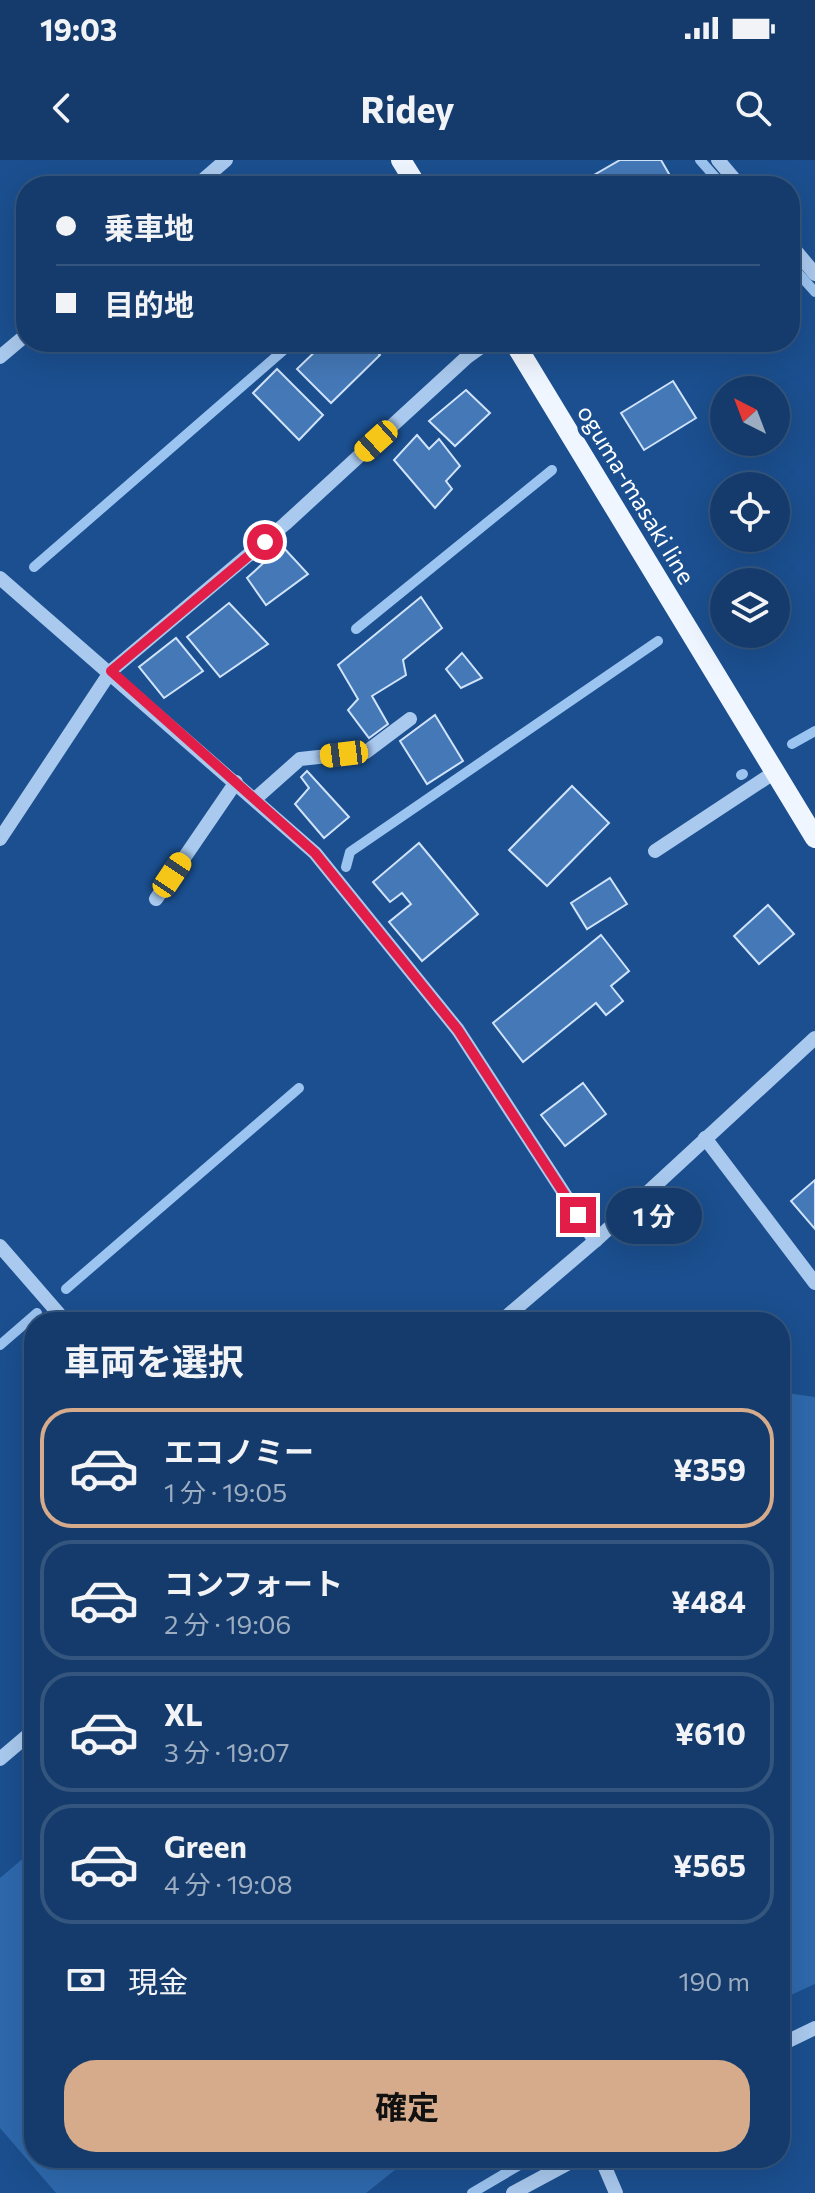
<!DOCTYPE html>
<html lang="ja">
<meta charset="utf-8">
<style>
:root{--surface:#143b6b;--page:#214673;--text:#f1f3f6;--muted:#9dadc1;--line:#33557e;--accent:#d6ab8b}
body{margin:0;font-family:Commissioner,"Noto Sans JP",sans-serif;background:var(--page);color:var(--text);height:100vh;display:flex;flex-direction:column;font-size:30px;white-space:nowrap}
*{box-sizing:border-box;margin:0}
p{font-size:26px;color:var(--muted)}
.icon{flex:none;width:44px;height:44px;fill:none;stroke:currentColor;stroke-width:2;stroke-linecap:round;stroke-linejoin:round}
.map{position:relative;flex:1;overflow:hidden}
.details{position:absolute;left:24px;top:1152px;width:766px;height:856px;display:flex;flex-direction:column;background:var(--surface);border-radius:32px;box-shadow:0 8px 32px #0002,0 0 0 2px var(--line)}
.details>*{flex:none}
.top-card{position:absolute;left:16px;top:16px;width:784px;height:176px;border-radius:32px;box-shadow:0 8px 32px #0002,0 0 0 2px var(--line);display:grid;align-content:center;height:176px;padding:0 40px;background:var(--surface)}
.needle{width:52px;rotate:318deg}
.buttons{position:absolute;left:710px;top:216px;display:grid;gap:16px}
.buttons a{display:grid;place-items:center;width:80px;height:80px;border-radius:50%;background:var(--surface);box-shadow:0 8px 32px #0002,0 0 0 2px var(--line);font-size:40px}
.end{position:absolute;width:36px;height:36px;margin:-18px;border:10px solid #e11d48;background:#fff;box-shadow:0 0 0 4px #fff}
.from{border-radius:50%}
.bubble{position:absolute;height:56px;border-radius:28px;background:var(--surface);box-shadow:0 8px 32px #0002,0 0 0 2px var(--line);font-size:26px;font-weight:700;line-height:56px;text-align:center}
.car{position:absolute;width:24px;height:48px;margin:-24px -12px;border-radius:10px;box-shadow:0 0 6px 2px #0007;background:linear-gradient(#f5c518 24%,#345 0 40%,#f5c518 0 76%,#345 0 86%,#f5c518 0)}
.top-card b{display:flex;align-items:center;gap:28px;height:76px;font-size:30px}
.top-card b+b{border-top:2px solid var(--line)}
.top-card i{width:20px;height:20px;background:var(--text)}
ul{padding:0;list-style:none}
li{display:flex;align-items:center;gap:24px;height:120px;margin:0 16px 12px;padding:0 24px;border:4px solid var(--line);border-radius:32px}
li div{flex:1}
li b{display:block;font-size:30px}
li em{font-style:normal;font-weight:700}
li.selected{border-color:var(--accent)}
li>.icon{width:72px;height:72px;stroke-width:1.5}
h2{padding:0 40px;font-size:36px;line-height:96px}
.pay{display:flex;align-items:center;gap:20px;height:88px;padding:0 40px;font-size:30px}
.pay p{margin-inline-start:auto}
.primary-button{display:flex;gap:16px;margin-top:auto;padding:16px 40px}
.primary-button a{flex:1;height:92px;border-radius:32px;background:var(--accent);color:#111;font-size:32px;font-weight:700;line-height:92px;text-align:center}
.status{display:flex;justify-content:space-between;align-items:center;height:56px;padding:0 40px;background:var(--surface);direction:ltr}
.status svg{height:22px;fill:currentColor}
header{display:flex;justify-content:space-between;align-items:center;height:104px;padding:0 40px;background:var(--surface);font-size:36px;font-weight:700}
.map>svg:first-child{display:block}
.green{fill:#2e69ad}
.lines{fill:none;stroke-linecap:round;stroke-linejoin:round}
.stream{stroke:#9cc4f0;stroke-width:10}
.building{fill:#4478b7;stroke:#cfe3fa;stroke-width:2}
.minor{stroke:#a9c9ee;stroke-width:14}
.major{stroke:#f0f6ff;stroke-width:20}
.route{stroke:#e11d48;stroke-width:10}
.labels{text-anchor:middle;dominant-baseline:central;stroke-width:8;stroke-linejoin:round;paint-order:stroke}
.street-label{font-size:24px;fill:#fff;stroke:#1b4f8f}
</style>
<div class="status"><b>19:03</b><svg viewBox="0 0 49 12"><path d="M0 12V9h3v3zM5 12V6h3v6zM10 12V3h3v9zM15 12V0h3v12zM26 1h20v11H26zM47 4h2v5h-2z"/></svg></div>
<header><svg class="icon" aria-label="back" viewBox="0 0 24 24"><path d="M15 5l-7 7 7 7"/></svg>Ridey<svg class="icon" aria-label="search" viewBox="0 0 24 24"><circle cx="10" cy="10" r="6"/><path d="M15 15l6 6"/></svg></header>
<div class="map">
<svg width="815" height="2033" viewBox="0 0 815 2033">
<rect width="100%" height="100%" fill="#1b4f8f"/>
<g class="green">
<path d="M 780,1232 L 815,1237 L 815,1824 L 780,1840 Z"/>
<path d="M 34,1689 L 34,1998 L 410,1998 L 366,2033 L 56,2033 L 0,1968 L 0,1718 Z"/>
</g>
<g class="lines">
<g class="stream">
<path d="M 700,0 L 723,26"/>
<path d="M 790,104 L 815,132"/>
<path d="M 34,407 L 293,182"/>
<path d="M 356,469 L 552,310"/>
<path d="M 792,584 L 815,571"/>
<path d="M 741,615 L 743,614"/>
<path d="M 346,707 L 350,692 L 658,481"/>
<path d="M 66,1129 L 299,928"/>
<path d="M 0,1185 L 37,1153"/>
<path d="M 472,2033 L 523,2003"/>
</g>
</g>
<g class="building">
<path d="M 620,0 L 661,0 L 676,26 L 575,26 Z"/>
<path d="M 325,182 L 368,182 L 380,195 L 331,243 L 297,209 Z"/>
<path d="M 277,209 L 323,255 L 299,280 L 253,233 Z"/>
<path d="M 673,221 L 696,258 L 644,290 L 621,253 Z"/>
<path d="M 466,230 L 490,253 L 455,286 L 429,261 Z"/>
<path d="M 417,275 L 429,289 L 439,279 L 460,306 L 446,321 L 452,329 L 435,348 L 394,300 Z"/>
<path d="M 282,386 L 308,414 L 266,445 L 247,418 Z"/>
<path d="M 421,437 L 442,468 L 403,500 L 406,515 L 372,536 L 388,564 L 369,578 L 348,550 L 358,539 L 338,505 Z"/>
<path d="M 229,443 L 268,484 L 220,517 L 187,477 Z"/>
<path d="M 176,478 L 203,511 L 164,538 L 139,507 Z"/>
<path d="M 462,493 L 482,518 L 461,528 L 446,509 Z"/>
<path d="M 435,555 L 463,601 L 427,624 L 400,581 Z"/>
<path d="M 307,611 L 349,657 L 324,678 L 295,644 L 309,628 L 301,617 Z"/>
<path d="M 572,626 L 609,663 L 547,726 L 509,690 Z"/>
<path d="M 419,683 L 478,754 L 422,801 L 389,762 L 411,744 L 402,733 L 390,742 L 373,722 Z"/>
<path d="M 610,718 L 627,744 L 587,769 L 571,743 Z"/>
<path d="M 768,745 L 794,774 L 759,804 L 734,776 Z"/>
<path d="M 601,775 L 629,811 L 611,826 L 623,841 L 606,855 L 596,843 L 523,902 L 493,863 Z"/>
<path d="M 583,923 L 606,954 L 565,986 L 541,955 Z"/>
<path d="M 815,1020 L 815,1069 L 791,1041 Z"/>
</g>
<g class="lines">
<g class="minor">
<path d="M 718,0 L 740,26"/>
<path d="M 196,26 L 226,0"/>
<path d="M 790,84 L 815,114"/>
<path d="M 0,197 L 26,175"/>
<path d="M 0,418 L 315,693 L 458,870 L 595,1081"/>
<path d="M 255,639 L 300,599 L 366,592 L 410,559"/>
<path d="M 0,679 L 111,511 L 285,364 L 467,197 L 488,182"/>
<path d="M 655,691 L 775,612"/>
<path d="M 156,739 L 236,622"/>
<path d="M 705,978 L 815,1123"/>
<path d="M 0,1086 L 66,1162"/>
<path d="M 500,1162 L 595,1081 L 815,878"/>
<path d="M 0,1599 L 34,1570"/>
<path d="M 780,1885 L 815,1868"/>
<path d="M 601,1998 L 616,2033"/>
<path d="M 513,2033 L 578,1998"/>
</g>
<g class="major">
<path d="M 401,0 L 417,26"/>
<path d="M 514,182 L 815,678"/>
</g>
</g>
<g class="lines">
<path class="route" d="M 265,382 L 111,511 L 315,693 L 458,870 L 578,1055"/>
</g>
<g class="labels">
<g class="street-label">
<text transform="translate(637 334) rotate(59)">oguma-masaki line</text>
</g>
</g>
</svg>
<div class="buttons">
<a><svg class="needle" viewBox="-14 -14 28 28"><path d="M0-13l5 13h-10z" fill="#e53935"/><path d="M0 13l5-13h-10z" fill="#9dadc1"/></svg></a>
<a><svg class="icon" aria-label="locate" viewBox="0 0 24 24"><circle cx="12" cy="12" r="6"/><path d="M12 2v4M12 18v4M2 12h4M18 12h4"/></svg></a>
<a><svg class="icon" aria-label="layers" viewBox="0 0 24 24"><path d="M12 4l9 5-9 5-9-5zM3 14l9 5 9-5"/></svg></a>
</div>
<i class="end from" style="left:265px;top:382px"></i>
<i class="end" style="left:578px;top:1055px"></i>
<div class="bubble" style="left:606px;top:1028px;width:96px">1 分</div>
<i class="car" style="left:376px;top:281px;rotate:228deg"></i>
<i class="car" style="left:344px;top:594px;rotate:263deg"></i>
<i class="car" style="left:172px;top:715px;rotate:34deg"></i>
<div class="top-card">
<b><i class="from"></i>乗車地</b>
<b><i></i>目的地</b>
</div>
<section class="details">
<h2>車両を選択</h2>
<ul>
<li class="selected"><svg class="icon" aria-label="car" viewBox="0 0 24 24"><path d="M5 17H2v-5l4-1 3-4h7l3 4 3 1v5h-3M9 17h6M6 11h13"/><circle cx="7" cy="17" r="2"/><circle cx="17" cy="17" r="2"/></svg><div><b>エコノミー</b><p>1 分 · 19:05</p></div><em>¥359</em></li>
<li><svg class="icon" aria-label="car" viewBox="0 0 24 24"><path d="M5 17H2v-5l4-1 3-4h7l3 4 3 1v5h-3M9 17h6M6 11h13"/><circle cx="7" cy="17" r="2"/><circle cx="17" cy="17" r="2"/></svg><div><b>コンフォート</b><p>2 分 · 19:06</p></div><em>¥484</em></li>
<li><svg class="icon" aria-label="car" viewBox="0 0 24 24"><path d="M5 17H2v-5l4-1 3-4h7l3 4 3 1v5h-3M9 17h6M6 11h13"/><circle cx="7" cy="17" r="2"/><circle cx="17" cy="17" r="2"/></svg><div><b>XL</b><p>3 分 · 19:07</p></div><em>¥610</em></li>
<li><svg class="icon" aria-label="car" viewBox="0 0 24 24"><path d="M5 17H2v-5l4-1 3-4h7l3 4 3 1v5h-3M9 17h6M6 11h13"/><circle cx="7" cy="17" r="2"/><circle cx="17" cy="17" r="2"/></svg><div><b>Green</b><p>4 分 · 19:08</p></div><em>¥565</em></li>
</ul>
<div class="pay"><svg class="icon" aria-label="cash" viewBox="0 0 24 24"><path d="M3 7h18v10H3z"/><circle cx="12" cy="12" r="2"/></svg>現金<p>190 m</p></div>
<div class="primary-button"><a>確定</a></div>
</section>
</div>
